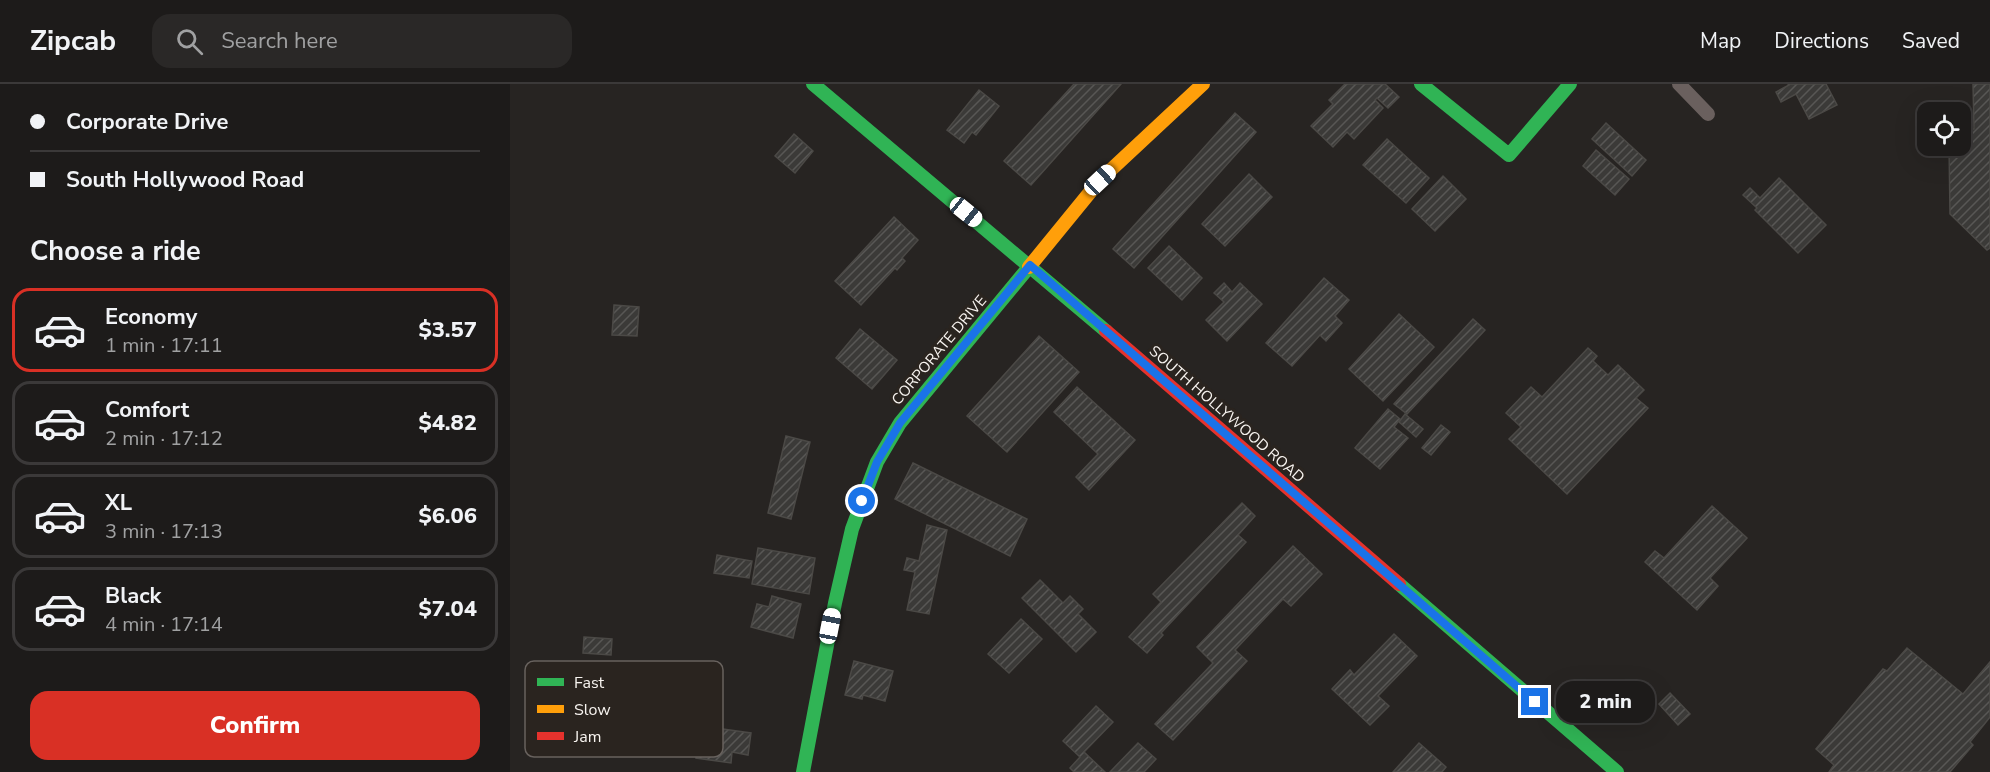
<!DOCTYPE html>
<meta charset="utf-8">
<style>
:root{--surface:#1d1b1a;--page:#2a2827;--text:#f1f3f6;--muted:#a0a1a2;--line:#3b3939;--accent:#d93025}
body{margin:0;font-family:"Nunito Sans",sans-serif;background:var(--page);color:var(--text);height:100vh;display:flex;flex-direction:column;font-size:22px;white-space:nowrap}
*{box-sizing:border-box;margin:0}
p{font-size:20px;color:var(--muted)}
.icon{flex:none;width:33px;height:33px;fill:none;stroke:currentColor;stroke-width:2;stroke-linecap:round;stroke-linejoin:round}
.map{position:relative;flex:1;overflow:hidden}
.panel{display:flex;flex-direction:column;background:var(--surface);width:510px}
.panel>*{flex:none}
.banner{display:grid;align-content:center;height:132px;padding:0 30px;background:var(--surface)}
.fabs{position:absolute;left:1407px;top:18px;display:grid;gap:12px}
.fabs a{display:grid;place-items:center;width:54px;height:54px;border-radius:12px;background:var(--surface);box-shadow:0 6px 24px #0002,0 0 0 2px var(--line);font-size:30px}
.end{position:absolute;width:27px;height:27px;margin:-14px;border:8px solid #1a73e8;background:#fff;box-shadow:0 0 0 3px #fff}
.from{border-radius:50%}
.bubble{position:absolute;height:42px;border-radius:18px;background:var(--surface);box-shadow:0 6px 24px #0002,0 0 0 2px var(--line);font-size:20px;font-weight:800;line-height:42px;text-align:center}
.car{position:absolute;width:18px;height:36px;margin:-18px -9px;border-radius:8px;box-shadow:0 0 4px 2px #0007;background:linear-gradient(#fff 24%,#345 0 40%,#fff 0 76%,#345 0 86%,#fff 0)}
.banner b{display:flex;align-items:center;gap:21px;height:57px;font-size:22px}
.banner b+b{border-top:2px solid var(--line)}
.banner i{width:15px;height:15px;background:var(--text)}
ul{padding:0;list-style:none}
li{display:flex;align-items:center;gap:18px;height:84px;margin:0 12px 9px;padding:0 18px;border:3px solid var(--line);border-radius:18px}
li div{flex:1}
li b{display:block;font-size:22px}
li em{font-style:normal;font-weight:800}
li.active{border-color:var(--accent)}
li>.icon{width:54px;height:54px;stroke-width:1.5}
h2{padding:0 30px;font-size:27px;line-height:72px}
.action{display:flex;gap:12px;margin-top:auto;padding:12px 30px}
.action a{flex:1;height:69px;border-radius:18px;background:var(--accent);color:#fff;font-size:24px;font-weight:800;line-height:69px;text-align:center}
header{display:flex;align-items:center;gap:36px;box-sizing:border-box;height:84px;padding:0 30px;background:var(--surface);border-bottom:2px solid var(--line)}
header strong{font-size:28px}
nav{display:flex;gap:33px;margin-inline-start:auto;font-size:21px}
.search{width:420px;height:54px;background:var(--page);display:flex;align-items:center;gap:15px;box-sizing:border-box;padding:0 21px;border-radius:18px;color:var(--muted);font-size:22px}
main{display:flex;flex:1;min-height:0}
.map>svg:first-child{display:block}
.building{fill:url(#building-hatch);stroke:#4b4946;stroke-width:1.5}
.lines{fill:none;stroke-linecap:round;stroke-linejoin:round}
.street{stroke:#6a605e;stroke-width:14}
.fast{stroke:#30b455;stroke-width:14}
.slow{stroke:#ff9f0a;stroke-width:14}
.jam{stroke:#e5322d;stroke-width:14}
.route{stroke:#1a73e8;stroke-width:8}
.labels{text-anchor:middle;dominant-baseline:central;stroke-width:6;stroke-linejoin:round;paint-order:stroke}
.street-label{font-size:15px;fill:#f8f4f0;stroke:#2a241f}
.key{fill:#2a241f;stroke:#68625e;stroke-width:1.5}
.key-label{font-size:16px;fill:#f8f4f0}
</style>
<header>
<strong>Zipcab</strong>
<div class="search"><svg class="icon" aria-label="search" viewBox="0 0 24 24"><circle cx="10" cy="10" r="6"/><path d="M15 15l6 6"/></svg>Search here</div>
<nav><a>Map</a><a>Directions</a><a>Saved</a></nav>
</header>
<main>
<section class="panel">
<div class="banner">
<b><i class="from"></i>Corporate Drive</b>
<b><i></i>South Hollywood Road</b>
</div>
<h2>Choose a ride</h2>
<ul>
<li class="active"><svg class="icon" aria-label="car" viewBox="0 0 24 24"><path d="M5 17H2v-5l4-1 3-4h7l3 4 3 1v5h-3M9 17h6M6 11h13"/><circle cx="7" cy="17" r="2"/><circle cx="17" cy="17" r="2"/></svg><div><b>Economy</b><p>1 min · 17:11</p></div><em>$3.57</em></li>
<li><svg class="icon" aria-label="car" viewBox="0 0 24 24"><path d="M5 17H2v-5l4-1 3-4h7l3 4 3 1v5h-3M9 17h6M6 11h13"/><circle cx="7" cy="17" r="2"/><circle cx="17" cy="17" r="2"/></svg><div><b>Comfort</b><p>2 min · 17:12</p></div><em>$4.82</em></li>
<li><svg class="icon" aria-label="car" viewBox="0 0 24 24"><path d="M5 17H2v-5l4-1 3-4h7l3 4 3 1v5h-3M9 17h6M6 11h13"/><circle cx="7" cy="17" r="2"/><circle cx="17" cy="17" r="2"/></svg><div><b>XL</b><p>3 min · 17:13</p></div><em>$6.06</em></li>
<li><svg class="icon" aria-label="car" viewBox="0 0 24 24"><path d="M5 17H2v-5l4-1 3-4h7l3 4 3 1v5h-3M9 17h6M6 11h13"/><circle cx="7" cy="17" r="2"/><circle cx="17" cy="17" r="2"/></svg><div><b>Black</b><p>4 min · 17:14</p></div><em>$7.04</em></li>
</ul>
<div class="action"><a>Confirm</a></div>
</section>
<div class="map">
<svg width="1480" height="688" viewBox="0 0 1480 688">
<defs>
<pattern id="building-hatch" width="6" height="6" patternUnits="userSpaceOnUse" patternTransform="scale(1.5)"><rect width="6" height="6" fill="#3b3a38"/><path d="M-1 1l2-2M0 6l6-6M5 7l2-2" fill="none" stroke="#585755"/></pattern>
</defs>
<rect width="100%" height="100%" fill="#272422"/>
<g class="building">
<path d="M 564,0 L 611,0 L 521,101 L 494,77 Z"/>
<path d="M 835,0 L 875,0 L 889,13 L 878,24 L 867,14 L 865,16 L 873,24 L 844,55 L 837,48 L 823,63 L 801,42 L 823,20 L 819,16 Z"/>
<path d="M 1278,0 L 1316,0 L 1327,21 L 1299,35 L 1286,10 L 1271,18 L 1266,8 L 1279,1 Z"/>
<path d="M 1463,0 L 1480,0 L 1480,164 L 1477,166 L 1440,130 L 1439,62 L 1450,62 L 1450,45 L 1464,45 Z"/>
<path d="M 469,6 L 489,22 L 466,51 L 462,48 L 454,59 L 437,46 Z"/>
<path d="M 725,29 L 746,48 L 624,184 L 603,165 Z"/>
<path d="M 1096,39 L 1136,76 L 1122,92 L 1082,55 Z"/>
<path d="M 284,50 L 303,67 L 285,89 L 265,72 Z"/>
<path d="M 877,55 L 919,94 L 896,119 L 853,81 Z"/>
<path d="M 1086,66 L 1119,95 L 1105,111 L 1073,82 Z"/>
<path d="M 739,90 L 762,113 L 715,162 L 692,140 Z"/>
<path d="M 933,92 L 956,115 L 925,147 L 902,125 Z"/>
<path d="M 1269,94 L 1316,141 L 1288,169 L 1245,126 L 1247,124 L 1233,111 L 1240,104 L 1250,114 Z"/>
<path d="M 384,133 L 408,156 L 392,174 L 395,177 L 387,186 L 385,184 L 351,221 L 325,197 Z"/>
<path d="M 659,162 L 692,194 L 672,216 L 638,184 Z"/>
<path d="M 814,194 L 839,216 L 825,232 L 832,239 L 816,257 L 810,251 L 782,282 L 756,259 Z"/>
<path d="M 714,199 L 722,208 L 730,199 L 752,220 L 717,257 L 696,236 L 714,218 L 704,209 Z"/>
<path d="M 104,221 L 129,223 L 127,252 L 102,251 Z"/>
<path d="M 889,230 L 924,263 L 873,317 L 839,285 Z"/>
<path d="M 963,235 L 975,246 L 897,330 L 884,320 Z"/>
<path d="M 350,245 L 387,276 L 362,305 L 326,274 Z"/>
<path d="M 529,252 L 569,288 L 497,368 L 457,332 Z"/>
<path d="M 1078,264 L 1087,272 L 1083,277 L 1098,291 L 1108,281 L 1134,306 L 1126,314 L 1138,324 L 1057,410 L 999,355 L 1011,343 L 996,329 L 1021,303 L 1032,313 Z"/>
<path d="M 567,303 L 625,356 L 579,406 L 566,393 L 588,370 L 544,328 Z"/>
<path d="M 878,325 L 890,335 L 884,343 L 898,354 L 870,385 L 845,364 Z"/>
<path d="M 895,330 L 913,345 L 906,353 L 889,338 Z"/>
<path d="M 931,341 L 940,348 L 921,371 L 912,364 Z"/>
<path d="M 276,352 L 300,358 L 281,435 L 258,429 Z"/>
<path d="M 403,379 L 517,435 L 500,472 L 385,415 Z"/>
<path d="M 732,419 L 745,432 L 728,451 L 736,458 L 651,549 L 653,551 L 637,569 L 619,553 L 651,518 L 643,510 Z"/>
<path d="M 1202,422 L 1237,454 L 1200,494 L 1208,502 L 1187,526 L 1135,478 L 1145,467 L 1154,474 Z"/>
<path d="M 417,441 L 437,446 L 419,530 L 397,526 L 405,488 L 394,486 L 397,474 L 409,477 Z"/>
<path d="M 783,462 L 812,490 L 781,522 L 773,515 L 725,566 L 737,577 L 663,656 L 645,640 L 703,579 L 687,563 Z"/>
<path d="M 248,464 L 305,474 L 299,510 L 242,500 Z"/>
<path d="M 207,471 L 242,477 L 239,494 L 204,489 Z"/>
<path d="M 530,496 L 553,519 L 560,512 L 573,525 L 568,530 L 586,548 L 566,568 L 512,514 Z"/>
<path d="M 262,512 L 291,520 L 283,554 L 241,543 L 247,520 L 259,523 Z"/>
<path d="M 511,535 L 532,555 L 499,589 L 478,570 Z"/>
<path d="M 884,550 L 907,572 L 868,612 L 879,622 L 860,641 L 822,605 L 840,586 L 844,591 Z"/>
<path d="M 74,553 L 102,555 L 101,571 L 73,569 Z"/>
<path d="M 1397,564 L 1453,610 L 1480,578 L 1480,633 L 1460,658 L 1463,661 L 1440,688 L 1319,688 L 1324,681 L 1306,665 L 1373,585 L 1377,587 Z"/>
<path d="M 344,577 L 383,587 L 375,617 L 353,611 L 352,615 L 335,611 Z"/>
<path d="M 1160,609 L 1180,630 L 1168,641 L 1149,620 Z"/>
<path d="M 586,622 L 603,638 L 574,668 L 595,688 L 564,688 L 560,684 L 570,673 L 553,657 Z"/>
<path d="M 191,642 L 241,649 L 238,671 L 222,668 L 221,679 L 186,674 Z"/>
<path d="M 628,659 L 646,675 L 634,688 L 600,688 Z"/>
<path d="M 909,659 L 936,683 L 932,688 L 883,688 Z"/>
</g>
<g class="lines">
<path class="street" d="M 1169,0 L 1198,30"/>
<g class="fast">
<path d="M 303,0 L 596,247"/>
<path d="M 911,0 L 999,71 L 1060,0"/>
<path d="M 889,500 L 1107,688"/>
<path d="M 293,688 L 325,519 L 342,445 L 367,378 L 390,339 L 519,183"/>
</g>
<path class="slow" d="M 519,183 L 590,96 L 693,0"/>
<path class="jam" d="M 596,247 L 889,500"/>
</g>
<g class="lines">
<path class="route" d="M 352,417 L 367,378 L 390,339 L 520,181 L 1025,618"/>
</g>
<g class="labels">
<g class="street-label">
<text transform="translate(429 266) rotate(-50)">CORPORATE DRIVE</text>
<text transform="translate(717 330) rotate(41)">SOUTH HOLLYWOOD ROAD</text>
</g>
</g>
<rect x="15" y="577" width="198" height="96" rx="9" class="key"/>
<rect x="27" y="594" width="27" height="8" fill="#30b455"/>
<rect x="27" y="621" width="27" height="8" fill="#ff9f0a"/>
<rect x="27" y="648" width="27" height="8" fill="#e5322d"/>
<g class="key-label">
<text x="64" y="604">Fast</text>
<text x="64" y="631">Slow</text>
<text x="64" y="658">Jam</text>
</g>
</svg>
<div class="fabs">
<a><svg class="icon" aria-label="locate" viewBox="0 0 24 24"><circle cx="12" cy="12" r="6"/><path d="M12 2v4M12 18v4M2 12h4M18 12h4"/></svg></a>
</div>
<i class="end from" style="left:352px;top:417px"></i>
<i class="end" style="left:1025px;top:618px"></i>
<div class="bubble" style="left:1046px;top:597px;width:99px">2 min</div>
<i class="car" style="left:590px;top:96px;rotate:47deg"></i>
<i class="car" style="left:456px;top:128px;rotate:129deg"></i>
<i class="car" style="left:320px;top:542px;rotate:11deg"></i>
</div>
</main>
